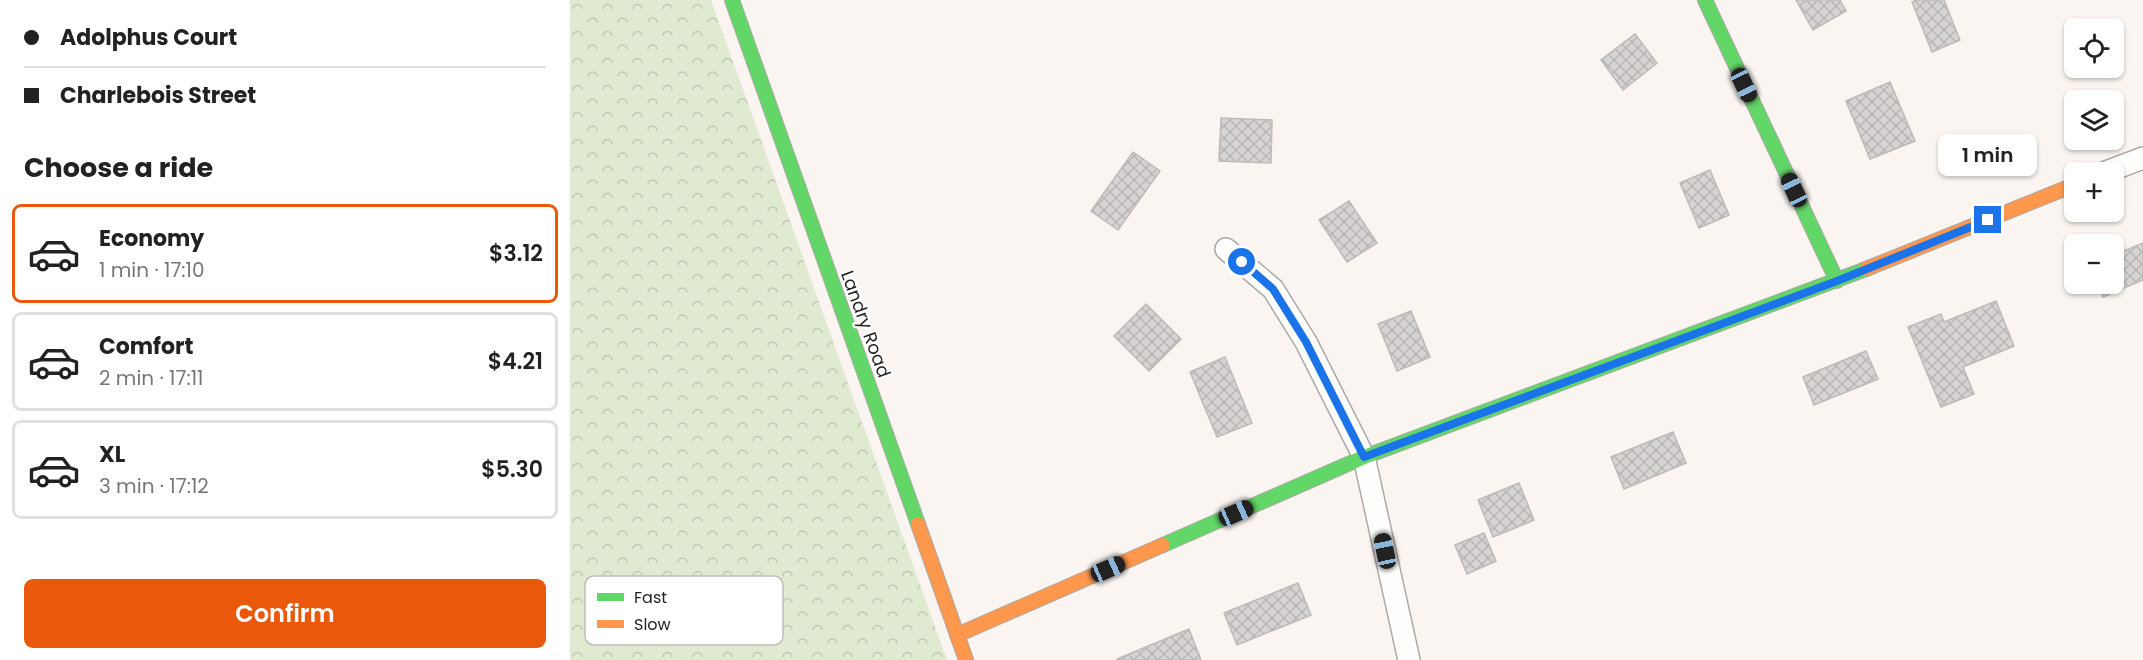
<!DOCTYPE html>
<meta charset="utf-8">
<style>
:root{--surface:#fff;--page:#f6f6f6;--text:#222;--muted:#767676;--line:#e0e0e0;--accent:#ea580c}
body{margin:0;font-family:Poppins,sans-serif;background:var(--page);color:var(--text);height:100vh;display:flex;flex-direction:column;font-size:22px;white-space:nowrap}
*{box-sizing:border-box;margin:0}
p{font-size:20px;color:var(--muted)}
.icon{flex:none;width:33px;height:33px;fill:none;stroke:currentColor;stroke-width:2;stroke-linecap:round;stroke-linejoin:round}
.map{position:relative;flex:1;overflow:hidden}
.details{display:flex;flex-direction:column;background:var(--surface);width:570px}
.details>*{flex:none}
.top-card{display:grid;align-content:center;height:132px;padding:0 24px;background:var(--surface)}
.buttons{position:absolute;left:1494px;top:18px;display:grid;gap:12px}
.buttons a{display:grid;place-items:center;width:60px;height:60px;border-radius:9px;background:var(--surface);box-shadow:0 2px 4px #0004;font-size:30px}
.end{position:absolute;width:27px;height:27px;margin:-14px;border:8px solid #1a73e8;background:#fff;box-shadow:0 0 0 3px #fff}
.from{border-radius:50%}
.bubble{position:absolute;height:42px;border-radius:9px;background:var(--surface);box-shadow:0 2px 4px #0004;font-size:20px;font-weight:600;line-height:42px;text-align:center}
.car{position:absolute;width:18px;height:36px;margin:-18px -9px;border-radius:8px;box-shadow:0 0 4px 2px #0007;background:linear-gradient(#222 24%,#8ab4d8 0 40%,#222 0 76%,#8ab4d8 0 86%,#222 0)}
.top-card b{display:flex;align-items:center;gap:21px;height:57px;font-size:22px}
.top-card b+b{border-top:2px solid var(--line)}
.top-card i{width:15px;height:15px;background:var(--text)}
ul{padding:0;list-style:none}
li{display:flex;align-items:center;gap:18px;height:99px;margin:0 12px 9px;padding:0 12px;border:3px solid var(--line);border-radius:9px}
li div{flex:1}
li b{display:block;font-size:22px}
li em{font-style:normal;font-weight:600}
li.selected{border-color:var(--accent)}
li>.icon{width:54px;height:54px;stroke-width:1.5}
h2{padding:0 24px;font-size:27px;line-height:72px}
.action{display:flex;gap:12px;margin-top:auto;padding:12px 24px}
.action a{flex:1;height:69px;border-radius:9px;background:var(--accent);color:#fff;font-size:24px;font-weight:600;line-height:69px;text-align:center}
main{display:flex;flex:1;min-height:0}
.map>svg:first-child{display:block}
.forest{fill:url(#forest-crowns)}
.building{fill:url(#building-cross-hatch);stroke:#bfbaba;stroke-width:1.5}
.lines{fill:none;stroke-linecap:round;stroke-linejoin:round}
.street-casing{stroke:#ada9a6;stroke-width:24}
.fast-casing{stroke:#ada9a6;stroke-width:16}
.slow-casing{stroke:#ada9a6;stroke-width:16}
.street{stroke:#fefefd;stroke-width:21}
.fast{stroke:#63d668;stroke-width:14}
.slow{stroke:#ff974d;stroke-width:14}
.route{stroke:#1a73e8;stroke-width:8}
.labels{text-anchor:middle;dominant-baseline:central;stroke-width:4.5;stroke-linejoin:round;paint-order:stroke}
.street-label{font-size:18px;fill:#26221f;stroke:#fff}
.key{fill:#fff;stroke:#bebdbc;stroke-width:1.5}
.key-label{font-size:16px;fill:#26221f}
</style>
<main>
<section class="details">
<div class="top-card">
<b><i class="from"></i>Adolphus Court</b>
<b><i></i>Charlebois Street</b>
</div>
<h2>Choose a ride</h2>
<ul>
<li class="selected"><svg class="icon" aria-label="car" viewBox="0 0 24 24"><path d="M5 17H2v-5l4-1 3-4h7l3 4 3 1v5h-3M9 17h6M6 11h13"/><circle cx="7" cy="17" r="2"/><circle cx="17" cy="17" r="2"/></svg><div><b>Economy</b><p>1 min · 17:10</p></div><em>$3.12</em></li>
<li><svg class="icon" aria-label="car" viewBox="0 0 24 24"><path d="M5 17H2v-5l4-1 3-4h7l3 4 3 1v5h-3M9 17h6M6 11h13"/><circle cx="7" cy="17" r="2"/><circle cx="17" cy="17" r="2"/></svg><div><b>Comfort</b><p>2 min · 17:11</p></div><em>$4.21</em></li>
<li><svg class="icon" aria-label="car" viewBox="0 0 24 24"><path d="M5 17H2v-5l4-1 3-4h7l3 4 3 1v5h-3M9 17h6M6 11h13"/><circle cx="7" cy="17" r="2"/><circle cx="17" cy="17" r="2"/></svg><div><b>XL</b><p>3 min · 17:12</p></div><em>$5.30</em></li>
</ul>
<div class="action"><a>Confirm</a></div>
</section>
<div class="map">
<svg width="1573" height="660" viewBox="0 0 1573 660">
<defs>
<pattern id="forest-crowns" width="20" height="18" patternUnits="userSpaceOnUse" patternTransform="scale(1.5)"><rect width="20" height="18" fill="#e0ead1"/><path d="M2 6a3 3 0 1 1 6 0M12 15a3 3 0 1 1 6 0" fill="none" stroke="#c0c8b3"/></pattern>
<pattern id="building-cross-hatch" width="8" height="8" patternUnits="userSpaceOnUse" patternTransform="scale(1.5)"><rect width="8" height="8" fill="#d7d3d3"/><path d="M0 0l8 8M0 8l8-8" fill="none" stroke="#b8b5b5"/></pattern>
</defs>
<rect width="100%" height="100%" fill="#faf5f1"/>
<path class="forest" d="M 0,0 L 141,0 L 377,660 L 0,660 Z"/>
<g class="building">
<path d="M 1226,0 L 1270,0 L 1276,11 L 1243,30 Z"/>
<path d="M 1346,0 L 1374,0 L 1390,40 L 1362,52 L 1342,2 Z"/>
<path d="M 1065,34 L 1087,63 L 1053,90 L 1031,60 Z"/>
<path d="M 1320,82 L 1345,141 L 1300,159 L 1276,101 Z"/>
<path d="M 651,118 L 702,120 L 701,163 L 649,161 Z"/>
<path d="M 563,152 L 590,171 L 548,230 L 521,211 Z"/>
<path d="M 1140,170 L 1159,215 L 1129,228 L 1110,183 Z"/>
<path d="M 779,201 L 807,243 L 777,262 L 749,220 Z"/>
<path d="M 1573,243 L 1573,280 L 1533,297 L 1528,284 L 1544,284 L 1544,255 Z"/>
<path d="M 1426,301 L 1444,346 L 1393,367 L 1404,394 L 1371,407 L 1338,327 L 1371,314 L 1374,322 Z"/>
<path d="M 576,304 L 611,339 L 579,371 L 544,336 Z"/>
<path d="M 841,311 L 860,357 L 827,371 L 808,324 Z"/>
<path d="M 1296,351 L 1308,379 L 1244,405 L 1233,377 Z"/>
<path d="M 655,357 L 682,423 L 647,437 L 620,372 Z"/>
<path d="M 1103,432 L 1116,463 L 1054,489 L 1041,457 Z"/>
<path d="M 949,483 L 964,520 L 923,537 L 908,500 Z"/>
<path d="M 914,533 L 926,561 L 897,574 L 885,545 Z"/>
<path d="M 728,583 L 741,615 L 667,645 L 654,613 Z"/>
<path d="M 619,629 L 631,660 L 548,660 L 547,659 Z"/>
</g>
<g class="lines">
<g class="street-casing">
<g id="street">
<path d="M 1536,172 L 1573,158"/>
<path d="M 656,249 L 703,289 L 736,342 L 794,457 L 839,660"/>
</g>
</g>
<g class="fast-casing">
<g id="fast">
<path d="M 162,0 L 348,524"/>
<path d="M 1135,0 L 1267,281"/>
<path d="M 593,545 L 794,457 L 1296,269"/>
</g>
</g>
<g class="slow-casing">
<g id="slow">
<path d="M 1296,269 L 1504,185"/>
<path d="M 348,524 L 396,660"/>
<path d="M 387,635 L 593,545"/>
</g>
</g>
<use href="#street" class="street"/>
<use href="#fast" class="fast"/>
<use href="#slow" class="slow"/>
</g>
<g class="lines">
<path class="route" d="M 672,262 L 703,289 L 736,342 L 794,457 L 1267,281 L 1418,220"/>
</g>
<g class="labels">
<g class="street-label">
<text transform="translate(296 324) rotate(70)">Landry Road</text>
</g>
</g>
<rect x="15" y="576" width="198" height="69" rx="9" class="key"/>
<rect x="27" y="593" width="27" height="8" fill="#63d668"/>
<rect x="27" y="620" width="27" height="8" fill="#ff974d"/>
<g class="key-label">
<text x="64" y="603">Fast</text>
<text x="64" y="630">Slow</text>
</g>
</svg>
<div class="buttons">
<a><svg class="icon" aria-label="locate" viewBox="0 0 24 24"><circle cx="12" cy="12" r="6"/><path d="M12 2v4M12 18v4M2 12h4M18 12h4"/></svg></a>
<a><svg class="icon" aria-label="layers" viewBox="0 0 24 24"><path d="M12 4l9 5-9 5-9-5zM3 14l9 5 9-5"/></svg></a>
<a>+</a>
<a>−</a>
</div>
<i class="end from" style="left:672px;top:262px"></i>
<i class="end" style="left:1418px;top:220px"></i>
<div class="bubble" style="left:1368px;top:134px;width:99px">1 min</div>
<i class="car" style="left:1174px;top:85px;rotate:155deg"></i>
<i class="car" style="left:1224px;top:190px;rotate:335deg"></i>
<i class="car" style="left:666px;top:513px;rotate:66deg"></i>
<i class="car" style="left:815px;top:551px;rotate:348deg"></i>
<i class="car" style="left:538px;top:569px;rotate:66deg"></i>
</div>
</main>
